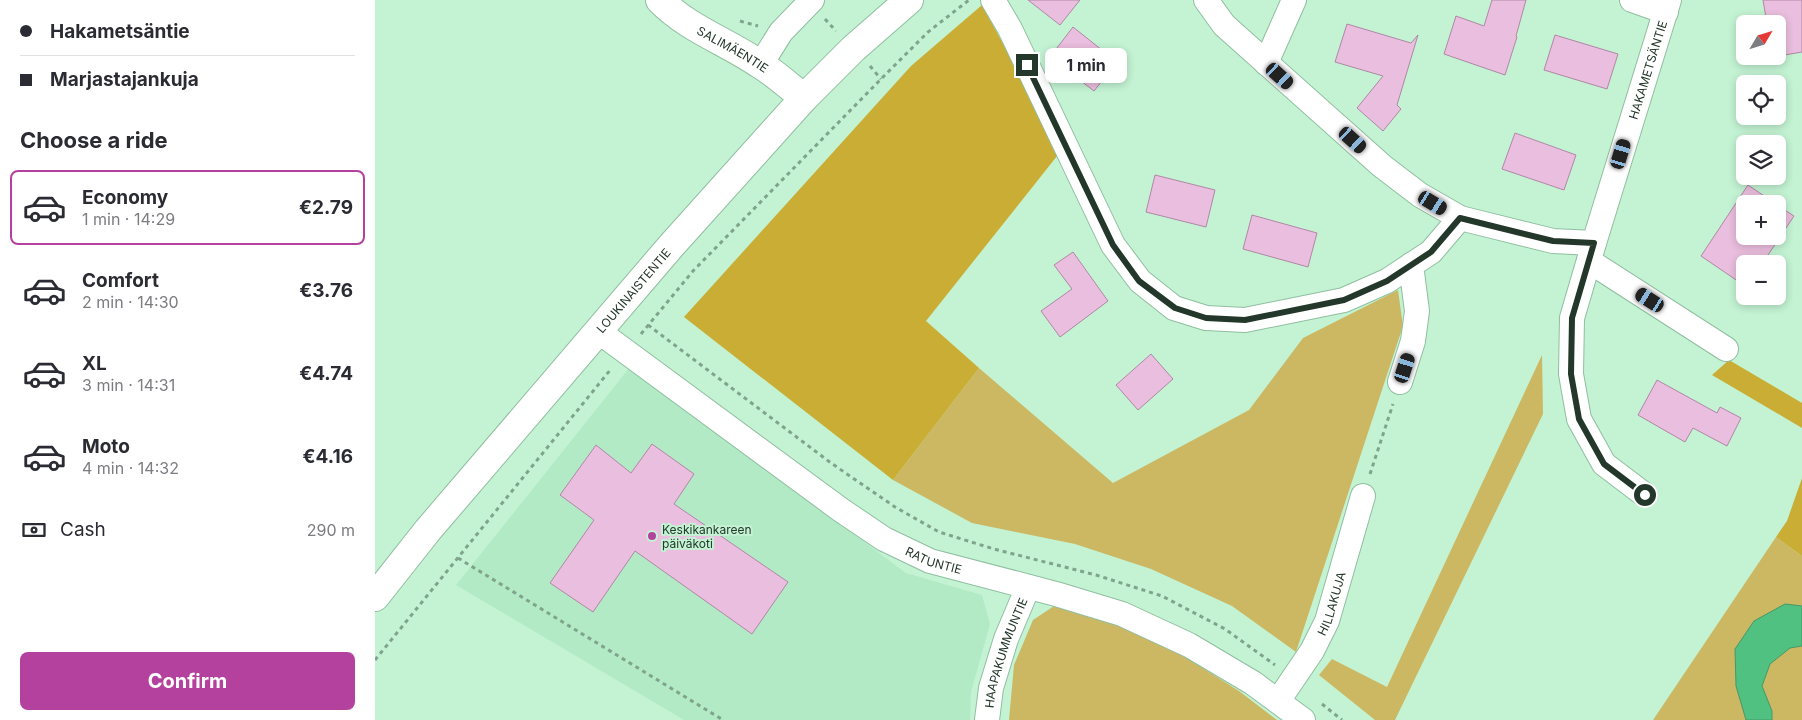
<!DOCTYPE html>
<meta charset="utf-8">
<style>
:root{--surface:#fff;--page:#f7f7f7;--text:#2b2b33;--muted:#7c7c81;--line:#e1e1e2;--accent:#b3419d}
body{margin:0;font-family:Inter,sans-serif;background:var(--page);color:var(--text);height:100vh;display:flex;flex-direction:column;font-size:19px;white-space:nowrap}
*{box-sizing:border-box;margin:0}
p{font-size:16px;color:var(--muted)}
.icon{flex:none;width:28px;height:28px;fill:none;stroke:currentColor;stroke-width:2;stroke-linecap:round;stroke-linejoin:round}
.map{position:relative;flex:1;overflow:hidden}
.drawer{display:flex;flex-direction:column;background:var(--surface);width:375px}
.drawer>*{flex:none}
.guide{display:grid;align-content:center;height:110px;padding:0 20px;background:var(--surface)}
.needle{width:32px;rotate:52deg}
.tools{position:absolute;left:1361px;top:15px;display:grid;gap:10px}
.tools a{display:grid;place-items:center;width:50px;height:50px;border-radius:8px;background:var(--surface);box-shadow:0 2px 8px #0003;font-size:25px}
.end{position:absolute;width:22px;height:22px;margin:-11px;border:6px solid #24372b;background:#fff;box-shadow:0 0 0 2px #fff}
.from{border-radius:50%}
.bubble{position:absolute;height:35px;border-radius:8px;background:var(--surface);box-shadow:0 2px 8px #0003;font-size:16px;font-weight:700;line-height:35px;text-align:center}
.car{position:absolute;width:15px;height:30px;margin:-15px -8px;border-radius:6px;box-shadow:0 0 4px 1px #0007;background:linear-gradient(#222 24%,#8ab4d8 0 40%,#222 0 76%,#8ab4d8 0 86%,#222 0)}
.guide b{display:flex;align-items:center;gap:18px;height:48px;font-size:19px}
.guide b+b{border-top:1px solid var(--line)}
.guide i{width:12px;height:12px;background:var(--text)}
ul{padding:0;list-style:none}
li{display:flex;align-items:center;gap:15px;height:75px;margin:0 10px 8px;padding:0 10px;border:2px solid transparent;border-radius:8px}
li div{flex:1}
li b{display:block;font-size:19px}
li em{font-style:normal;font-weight:700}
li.current{border-color:var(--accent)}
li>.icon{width:45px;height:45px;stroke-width:1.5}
h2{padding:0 20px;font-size:22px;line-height:60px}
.pay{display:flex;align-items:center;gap:12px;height:55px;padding:0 20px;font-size:19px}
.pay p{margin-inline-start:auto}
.action{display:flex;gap:10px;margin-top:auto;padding:10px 20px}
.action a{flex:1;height:58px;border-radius:8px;background:var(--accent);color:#fff;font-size:20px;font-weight:700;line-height:58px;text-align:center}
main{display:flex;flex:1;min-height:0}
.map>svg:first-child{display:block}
.built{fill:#b3eac6}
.green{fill:#ccb862}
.forest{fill:#c9ad34}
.water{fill:#51c182;stroke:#449868}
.building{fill:#eabede;stroke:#b087a5}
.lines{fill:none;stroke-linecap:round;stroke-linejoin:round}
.street-casing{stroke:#90bea0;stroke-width:26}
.secondary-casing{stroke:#90bea0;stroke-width:30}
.path{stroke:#80a38c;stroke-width:3;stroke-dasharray:4 4;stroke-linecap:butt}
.street{stroke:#fff;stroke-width:24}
.secondary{stroke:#fff;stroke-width:28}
.route{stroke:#24372b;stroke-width:6}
.poi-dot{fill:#b3419d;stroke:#c3f3d3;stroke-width:2}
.labels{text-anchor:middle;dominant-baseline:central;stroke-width:4;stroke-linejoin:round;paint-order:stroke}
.street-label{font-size:12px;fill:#24372b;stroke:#c3f3d3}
.poi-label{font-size:12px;fill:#24372b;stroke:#c3f3d3;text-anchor:start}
</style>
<main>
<section class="drawer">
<div class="guide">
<b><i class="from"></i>Hakametsäntie</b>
<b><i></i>Marjastajankuja</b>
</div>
<h2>Choose a ride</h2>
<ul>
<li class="current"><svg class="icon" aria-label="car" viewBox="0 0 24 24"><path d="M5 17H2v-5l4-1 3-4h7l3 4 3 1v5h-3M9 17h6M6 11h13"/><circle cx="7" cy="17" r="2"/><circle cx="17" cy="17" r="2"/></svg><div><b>Economy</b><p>1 min · 14:29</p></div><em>€2.79</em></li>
<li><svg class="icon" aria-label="car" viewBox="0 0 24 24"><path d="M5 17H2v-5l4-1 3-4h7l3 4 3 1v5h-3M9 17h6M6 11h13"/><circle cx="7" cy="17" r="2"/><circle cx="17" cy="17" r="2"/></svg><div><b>Comfort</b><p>2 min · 14:30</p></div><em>€3.76</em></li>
<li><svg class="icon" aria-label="car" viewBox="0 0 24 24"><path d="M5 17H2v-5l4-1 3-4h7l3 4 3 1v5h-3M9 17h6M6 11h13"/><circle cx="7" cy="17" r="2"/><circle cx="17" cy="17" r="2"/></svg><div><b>XL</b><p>3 min · 14:31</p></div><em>€4.74</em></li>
<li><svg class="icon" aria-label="car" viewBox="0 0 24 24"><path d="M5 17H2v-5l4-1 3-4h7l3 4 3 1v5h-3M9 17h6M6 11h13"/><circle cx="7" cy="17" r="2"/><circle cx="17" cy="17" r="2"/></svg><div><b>Moto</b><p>4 min · 14:32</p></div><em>€4.16</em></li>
</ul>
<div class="pay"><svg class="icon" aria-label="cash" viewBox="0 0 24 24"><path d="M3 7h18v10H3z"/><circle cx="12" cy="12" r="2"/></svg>Cash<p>290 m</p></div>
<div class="action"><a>Confirm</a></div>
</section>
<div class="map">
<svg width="1427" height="720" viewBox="0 0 1427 720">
<rect width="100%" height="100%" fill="#c3f3d3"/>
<path class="built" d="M 255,367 L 531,573 L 607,595 L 615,624 L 596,692 L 595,720 L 309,720 L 81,585 Z"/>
<g class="green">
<path d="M 1023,290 L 1028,326 L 921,652 L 857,606 L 776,569 L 700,544 L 597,523 L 518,480 L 604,368 L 738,483 L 874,410 L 928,338 Z"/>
<path d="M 1167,355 L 1168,414 L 1020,720 L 1000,720 L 944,675 L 957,659 L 1012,687 Z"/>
<path d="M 1401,537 L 1427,556 L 1427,720 L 1278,720 Z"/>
<path d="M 682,604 L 782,639 L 864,691 L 902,720 L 634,720 L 639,665 L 658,620 Z"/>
</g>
<g class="forest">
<path d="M 607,5 L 686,151 L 551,321 L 604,368 L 518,480 L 309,317 L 536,66 Z"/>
<path d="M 1354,360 L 1427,403 L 1427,428 L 1337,375 Z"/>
<path d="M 1427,478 L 1427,556 L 1401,537 L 1412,521 Z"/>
</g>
<path class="water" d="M 1410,604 L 1427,606 L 1427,646 L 1415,648 L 1395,664 L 1387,686 L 1397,711 L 1397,720 L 1371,720 L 1361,686 L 1360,649 L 1379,621 Z"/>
<g class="building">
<path d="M 653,0 L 705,0 L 685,25 Z"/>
<path d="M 1117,0 L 1151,0 L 1141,36 L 1142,37 L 1130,75 L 1069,54 L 1081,16 L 1109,26 Z"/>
<path d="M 1388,0 L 1427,0 L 1427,52 L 1398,57 L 1402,56 L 1402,24 L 1392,24 Z"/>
<path d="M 972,24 L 1036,43 L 1043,35 L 1022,105 L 1026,109 L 1008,131 L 982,108 L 1008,76 L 960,62 Z"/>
<path d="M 698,27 L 742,62 L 719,91 L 675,57 Z"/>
<path d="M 1180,35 L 1243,54 L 1232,89 L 1169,70 Z"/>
<path d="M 1140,133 L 1201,155 L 1189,190 L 1127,169 Z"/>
<path d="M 780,175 L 840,190 L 831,227 L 771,212 Z"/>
<path d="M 1373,185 L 1401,204 L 1370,204 L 1370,236 L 1402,236 L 1402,205 L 1419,216 L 1387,264 L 1370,264 L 1370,286 L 1326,256 Z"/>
<path d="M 877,215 L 942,233 L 933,267 L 868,249 Z"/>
<path d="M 698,252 L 733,301 L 685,337 L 666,311 L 697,289 L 679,265 Z"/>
<path d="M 776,354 L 798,379 L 763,410 L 741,385 Z"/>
<path d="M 1282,380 L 1342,413 L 1345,407 L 1366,418 L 1352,446 L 1318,428 L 1310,442 L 1263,415 Z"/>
<path d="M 277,444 L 319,474 L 299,504 L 413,582 L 377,634 L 260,551 L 218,612 L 175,583 L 219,520 L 185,495 L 221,445 L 256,473 Z"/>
</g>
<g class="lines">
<g class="street-casing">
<g id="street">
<path d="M 618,0 L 635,29 L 738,245 L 765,281 L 799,308 L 831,318 L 870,320 L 969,300 L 1012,281 L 1056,252 L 1085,218"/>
<path d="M 831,0 L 849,25 L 1007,166 L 1045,195 L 1085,218 L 1178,241 L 1219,243"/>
<path d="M 1257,0 L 1291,12"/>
<path d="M 891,63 L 919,0"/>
<path d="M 386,64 L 406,32 L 437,0"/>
<path d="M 1214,261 L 1351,349"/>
<path id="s1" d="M 223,331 L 466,510 L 509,539 L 555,561 L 681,594 L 747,614 L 814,645 L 878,683 L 928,720"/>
<path d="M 1025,382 L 1038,341 L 1042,311 L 1036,265"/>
<path id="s2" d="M 1270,495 L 1229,464 L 1204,419 L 1196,374 L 1197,318 L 1219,243 L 1294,0"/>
<path id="s3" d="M 903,701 L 937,651 L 952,621 L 988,496"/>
<path id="s4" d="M 612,720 L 616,688 L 631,639 L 653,587"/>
</g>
</g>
<g class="secondary-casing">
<g id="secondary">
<path id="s5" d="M 285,0 C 313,29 353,42 386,65 C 401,74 415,87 429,98"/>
<path id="s6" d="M 0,597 L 53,530 L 296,246 L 429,98 L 478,49 L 534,0"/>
</g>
</g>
<g class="path">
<path d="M 450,19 L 461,31"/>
<path d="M 365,21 L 383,26"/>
<path d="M 495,66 L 506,79"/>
<path d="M 273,325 L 456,463 L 520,507 L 564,532 L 619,549 L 721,575 L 787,596 L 850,629 L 900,665"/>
<path d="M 266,334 L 318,271 L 506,79 L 553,32 L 594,0"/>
<path d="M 995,474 L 1018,404"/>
<path d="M 83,558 L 348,720"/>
<path d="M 0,660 L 236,369"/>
<path d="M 947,704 L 967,720"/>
</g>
<use href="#street" class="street"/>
<use href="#secondary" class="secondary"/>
</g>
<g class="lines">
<path class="route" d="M 652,65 L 738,245 L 764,281 L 800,308 L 831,318 L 870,320 L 969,300 L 1012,281 L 1056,252 L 1085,218 L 1178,241 L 1219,243 L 1197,318 L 1196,374 L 1204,419 L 1229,464 L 1270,495"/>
</g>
<circle class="poi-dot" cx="277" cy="536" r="5"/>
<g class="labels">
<g class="street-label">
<text stroke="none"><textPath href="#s5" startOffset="88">SALIMÄENTIE</textPath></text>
<text stroke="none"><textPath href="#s2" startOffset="464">HAKAMETSÄNTIE</textPath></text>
<text stroke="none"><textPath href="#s6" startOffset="401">LOUKINAISTENTIE</textPath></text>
<text stroke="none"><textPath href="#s1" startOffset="408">RATUNTIE</textPath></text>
<text stroke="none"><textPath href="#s3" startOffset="112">HILLAKUJA</textPath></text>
<text stroke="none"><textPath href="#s4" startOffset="70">HAAPAKUMMUNTIE</textPath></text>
</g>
<g class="poi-label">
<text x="287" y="529">Keskikankareen<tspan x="287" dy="14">päiväkoti</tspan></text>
</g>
</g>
</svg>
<div class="tools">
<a><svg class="needle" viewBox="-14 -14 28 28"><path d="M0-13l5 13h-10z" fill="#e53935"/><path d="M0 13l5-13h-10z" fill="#7c7c81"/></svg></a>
<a><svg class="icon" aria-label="locate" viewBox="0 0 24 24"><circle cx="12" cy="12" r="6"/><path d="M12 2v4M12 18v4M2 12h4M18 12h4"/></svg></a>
<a><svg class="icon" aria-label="layers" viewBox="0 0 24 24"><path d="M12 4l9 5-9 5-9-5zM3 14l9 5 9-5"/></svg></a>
<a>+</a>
<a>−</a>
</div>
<i class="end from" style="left:1270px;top:495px"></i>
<i class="end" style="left:652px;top:65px"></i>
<div class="bubble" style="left:670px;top:48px;width:82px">1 min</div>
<i class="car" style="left:905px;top:76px;rotate:132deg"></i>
<i class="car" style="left:978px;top:140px;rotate:132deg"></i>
<i class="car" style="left:1246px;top:154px;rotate:17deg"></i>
<i class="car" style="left:1058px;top:203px;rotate:121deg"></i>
<i class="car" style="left:1275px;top:300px;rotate:303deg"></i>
<i class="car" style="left:1030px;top:368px;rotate:18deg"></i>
</div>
</main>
